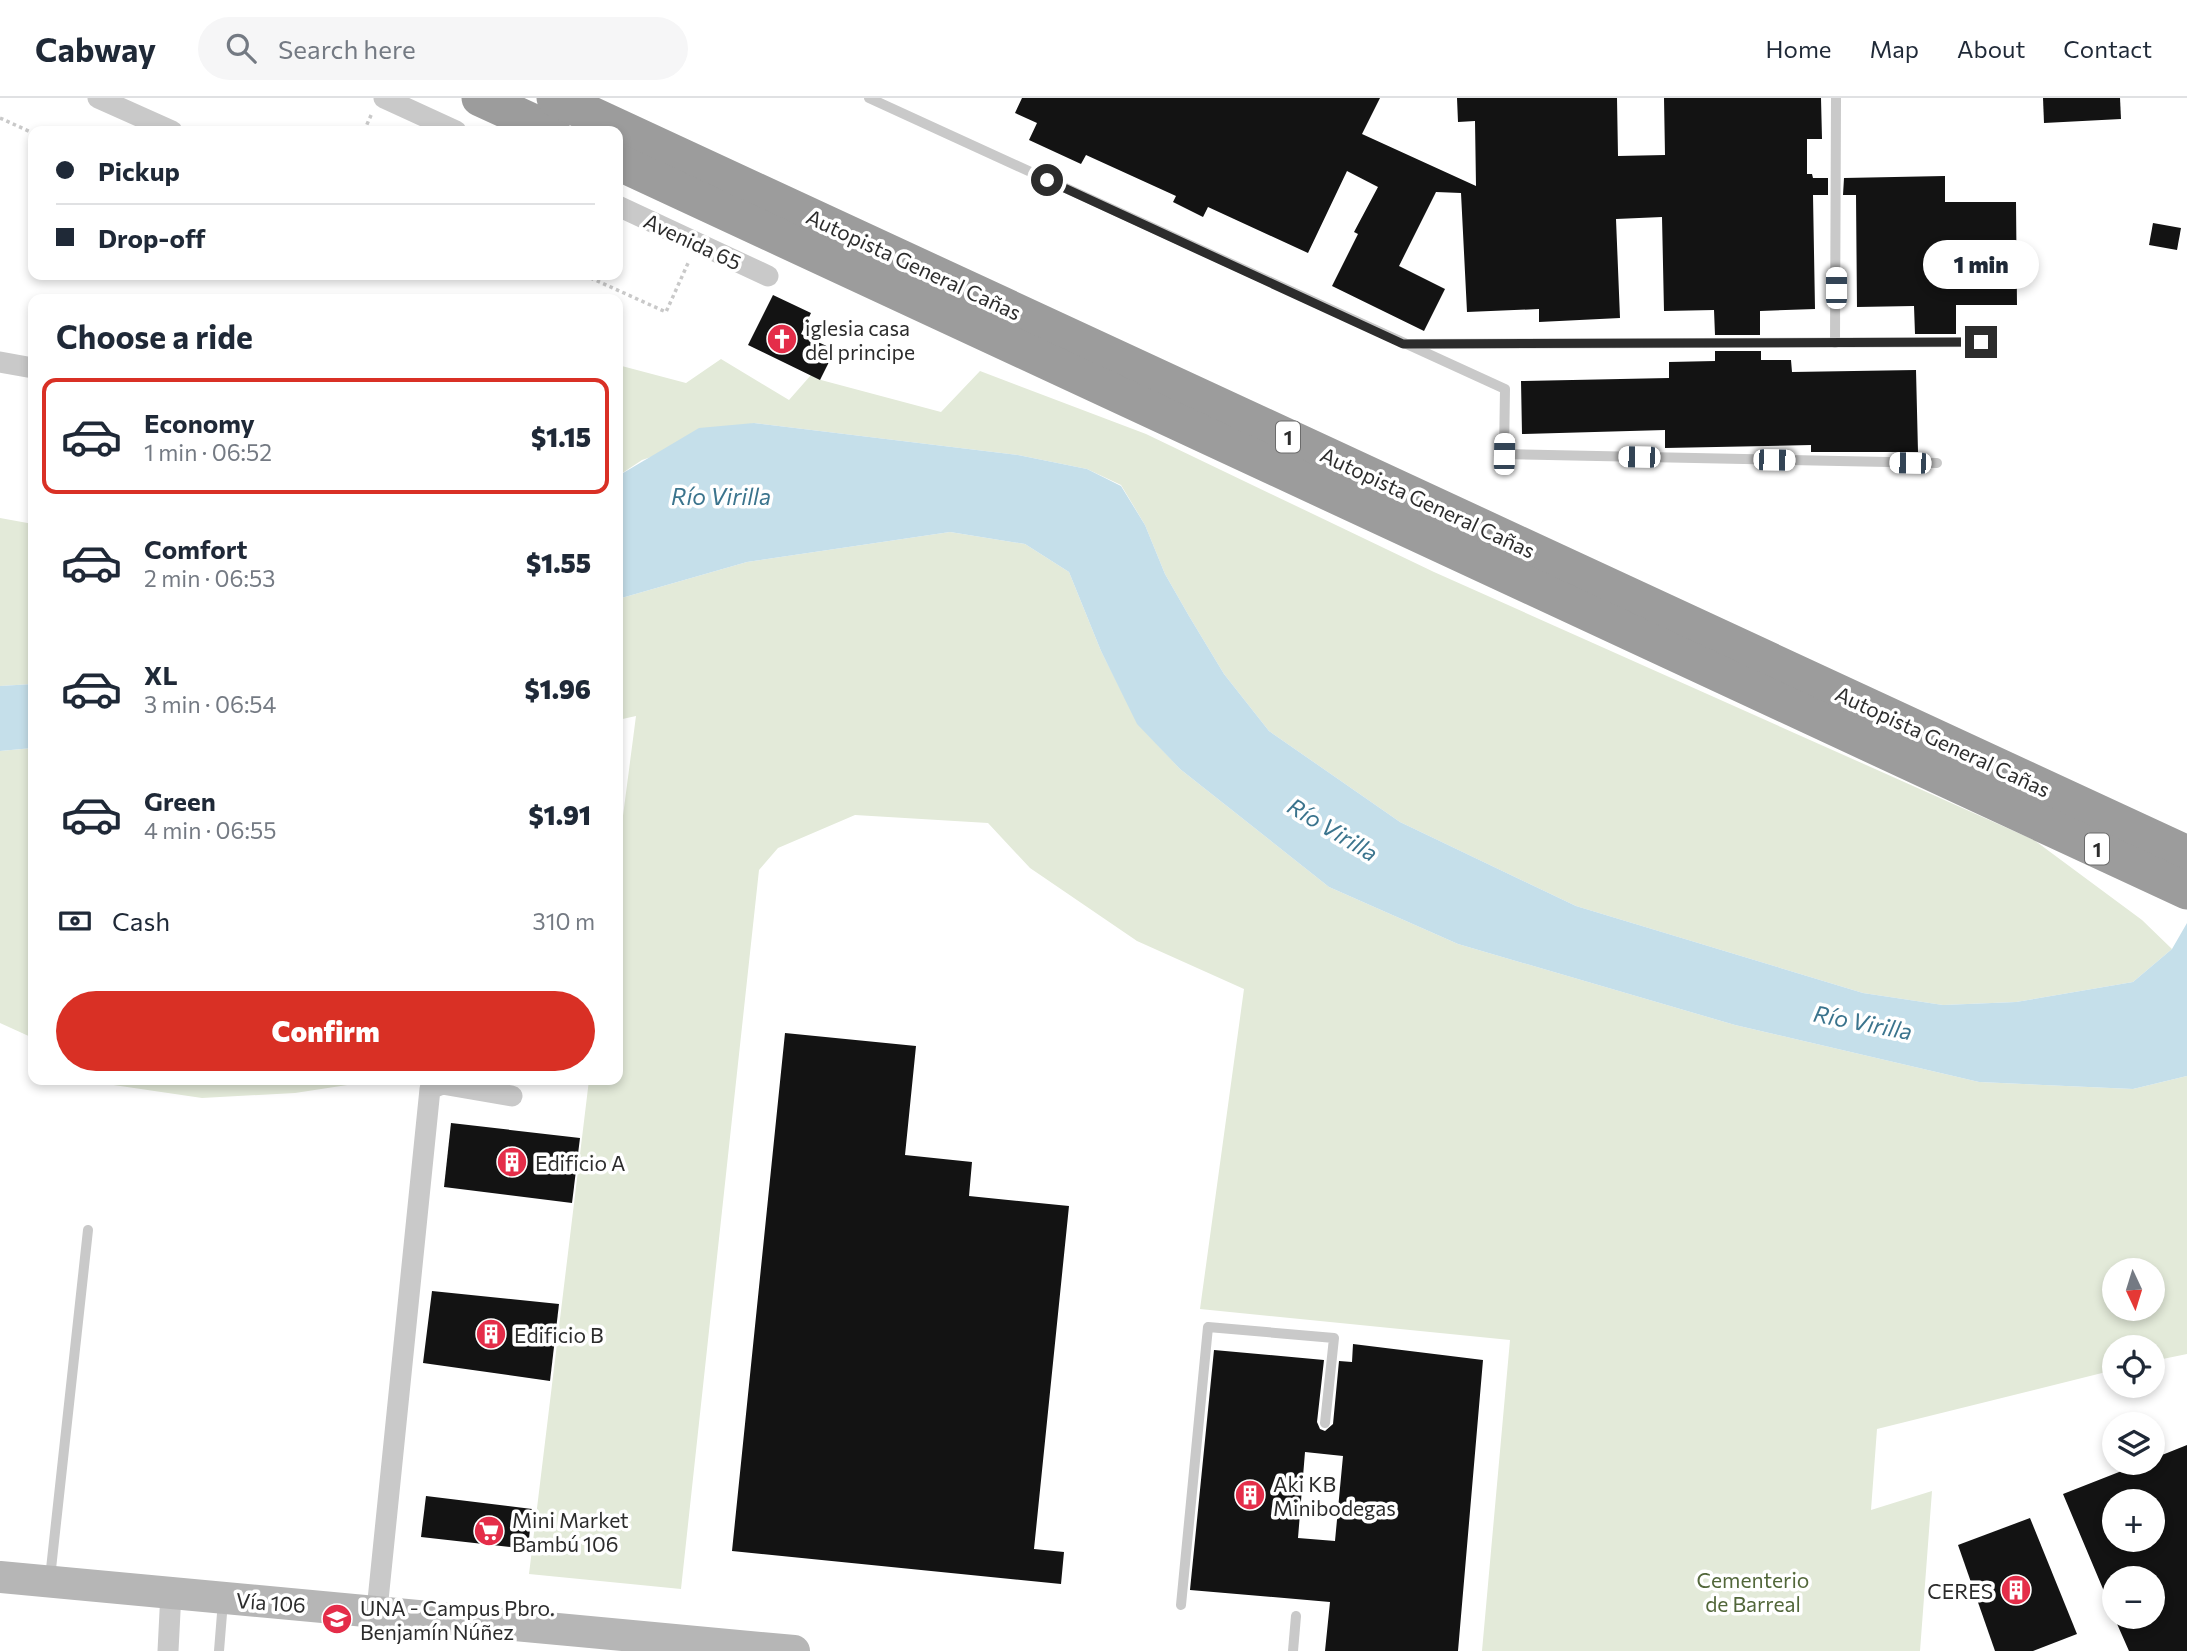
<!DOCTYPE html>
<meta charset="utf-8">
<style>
:root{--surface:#fff;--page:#f6f6f7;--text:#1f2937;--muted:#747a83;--line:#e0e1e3;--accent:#d93025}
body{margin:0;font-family:Commissioner,sans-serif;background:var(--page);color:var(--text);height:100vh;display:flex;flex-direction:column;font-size:26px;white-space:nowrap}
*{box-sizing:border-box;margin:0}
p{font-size:23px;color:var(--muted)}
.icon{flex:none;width:38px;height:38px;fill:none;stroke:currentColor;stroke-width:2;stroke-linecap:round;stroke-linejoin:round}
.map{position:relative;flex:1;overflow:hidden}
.sheet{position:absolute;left:28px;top:196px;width:595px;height:791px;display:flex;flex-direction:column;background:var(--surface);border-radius:14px;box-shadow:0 4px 10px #0003}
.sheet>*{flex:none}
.top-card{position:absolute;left:28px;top:28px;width:595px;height:154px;border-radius:14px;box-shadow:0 4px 10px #0003;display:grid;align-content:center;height:154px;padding:0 28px;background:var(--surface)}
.needle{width:46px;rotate:176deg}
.tools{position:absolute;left:2102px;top:1160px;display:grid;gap:14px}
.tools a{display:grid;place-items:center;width:63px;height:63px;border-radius:50%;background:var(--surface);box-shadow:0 4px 10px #0003;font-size:35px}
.end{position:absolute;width:32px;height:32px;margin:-16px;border:9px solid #2c2c2c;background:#fff;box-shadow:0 0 0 4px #fff}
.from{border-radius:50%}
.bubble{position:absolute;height:49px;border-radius:24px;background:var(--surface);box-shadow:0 4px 10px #0003;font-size:23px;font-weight:800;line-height:49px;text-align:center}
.car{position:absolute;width:21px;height:42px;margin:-21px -10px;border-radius:9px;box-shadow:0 0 5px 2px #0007;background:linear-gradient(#fff 24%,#345 0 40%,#fff 0 76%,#345 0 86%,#fff 0)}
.top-card b{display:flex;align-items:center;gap:24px;height:66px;font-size:26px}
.top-card b+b{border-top:2px solid var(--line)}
.top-card i{width:18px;height:18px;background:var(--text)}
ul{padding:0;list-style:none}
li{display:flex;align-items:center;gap:21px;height:116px;margin:0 14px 10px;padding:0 14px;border:4px solid transparent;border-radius:14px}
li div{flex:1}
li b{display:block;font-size:26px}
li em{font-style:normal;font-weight:800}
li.on{border-color:var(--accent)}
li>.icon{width:63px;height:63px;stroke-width:1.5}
h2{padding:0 28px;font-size:32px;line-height:84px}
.pay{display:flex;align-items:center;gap:18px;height:77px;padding:0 28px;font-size:26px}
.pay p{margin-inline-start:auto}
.button{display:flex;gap:14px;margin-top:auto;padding:14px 28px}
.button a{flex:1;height:80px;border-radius:42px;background:var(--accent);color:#fff;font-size:28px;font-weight:800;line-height:80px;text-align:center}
header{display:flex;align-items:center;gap:42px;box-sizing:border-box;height:98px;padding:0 35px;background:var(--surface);border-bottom:2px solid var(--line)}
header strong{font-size:33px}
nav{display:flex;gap:38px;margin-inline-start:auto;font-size:24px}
.search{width:490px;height:63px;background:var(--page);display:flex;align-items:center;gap:18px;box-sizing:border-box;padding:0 24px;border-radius:38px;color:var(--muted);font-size:26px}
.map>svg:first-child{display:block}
.green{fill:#e3ead9;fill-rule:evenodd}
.water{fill:#c5dfea}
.building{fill:#131313;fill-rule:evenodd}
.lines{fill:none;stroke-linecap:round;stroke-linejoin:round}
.path{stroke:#c9c9c9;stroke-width:3.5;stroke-dasharray:3.5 3.5;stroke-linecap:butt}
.service{stroke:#c9c9c9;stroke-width:10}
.minor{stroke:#c9c9c9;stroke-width:21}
.secondary{stroke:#b6b6b6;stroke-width:32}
.trunk{stroke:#9c9c9c;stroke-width:37}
.route{stroke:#2c2c2c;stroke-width:9}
.labels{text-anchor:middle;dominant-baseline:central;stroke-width:7;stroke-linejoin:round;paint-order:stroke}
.shield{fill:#fff;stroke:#6b6b6b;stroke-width:2}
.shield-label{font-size:19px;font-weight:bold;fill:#2c2c2c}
.street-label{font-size:21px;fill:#2c2c2c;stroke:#fff}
.poi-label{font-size:21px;fill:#2c2c2c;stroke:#fff;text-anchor:start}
.park-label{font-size:21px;fill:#52673a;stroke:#fff}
.water-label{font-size:23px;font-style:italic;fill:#3b748d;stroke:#fff}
</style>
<header>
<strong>Cabway</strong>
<div class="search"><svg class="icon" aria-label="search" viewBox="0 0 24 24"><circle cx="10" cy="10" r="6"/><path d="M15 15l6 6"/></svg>Search here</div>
<nav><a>Home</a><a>Map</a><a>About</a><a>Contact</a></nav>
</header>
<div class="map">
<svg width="2187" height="1553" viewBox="0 0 2187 1553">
<rect width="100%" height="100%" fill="#fff"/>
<g class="green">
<path d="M 721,261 L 789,302 L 811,277 L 821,282 L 941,314 L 980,273 L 1146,336 L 1434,474 L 2034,742 L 2142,822 L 2172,851 L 2133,884 L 2016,904 L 1943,907 L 1863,895 L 1576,808 L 1400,724 L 1269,633 L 1224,576 L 1189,518 L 1165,476 L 1145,427 L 1121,387 L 1087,371 L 1018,357 L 754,325 L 642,362 L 618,378 L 618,267 L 686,285 Z"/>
<path d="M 0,420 L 33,426 L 33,586 L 0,588 Z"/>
<path d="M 950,434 L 1025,446 L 1069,474 L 1101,553 L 1138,626 L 1180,671 L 1329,789 L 1458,846 L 1735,927 L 1979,984 L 2133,991 L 2187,978 L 2187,1256 L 2153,1263 L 2152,1250 L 2114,1250 L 2114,1272 L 1877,1331 L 1871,1412 L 1932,1393 L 1920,1553 L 1482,1553 L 1510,1242 L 1200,1211 L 1244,891 L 1137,843 L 1030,770 L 988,725 L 855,717 L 778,750 L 759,772 L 681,1491 L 529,1476 L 589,982 L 618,982 L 618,756 L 636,618 L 618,622 L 618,501 L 747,464 ZM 2114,1172 L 2152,1172 L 2152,1211 L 2114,1211 Z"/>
<path d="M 33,650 L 33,940 L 0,925 L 0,653 Z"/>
<path d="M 96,982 L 380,982 L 295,995 L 202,1000 L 100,985 Z"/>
</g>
<g class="water">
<path d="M 754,325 L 1018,357 L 1087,371 L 1121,388 L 1145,427 L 1165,476 L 1189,518 L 1224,576 L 1269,633 L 1400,724 L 1576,808 L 1863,895 L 1943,907 L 2016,904 L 2133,884 L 2172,851 L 2187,825 L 2187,978 L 2133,991 L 1979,984 L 1735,927 L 1458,846 L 1329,789 L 1180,671 L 1137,626 L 1101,553 L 1069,474 L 1025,446 L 950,434 L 747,464 L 618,501 L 618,378 L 699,330 Z"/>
<path d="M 33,586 L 33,650 L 0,653 L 0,588 Z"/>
</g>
<g class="building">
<path d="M 1022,0 L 1380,0 L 1362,36 L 1476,88 L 1475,23 L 1458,24 L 1457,0 L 1617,0 L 1618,58 L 1665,57 L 1664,0 L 1821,0 L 1822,41 L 1807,41 L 1807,76 L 1812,76 L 1813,80 L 1828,80 L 1828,97 L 1813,97 L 1815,211 L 1760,213 L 1760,237 L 1715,237 L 1714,212 L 1664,213 L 1662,119 L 1616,121 L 1620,220 L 1539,224 L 1539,211 L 1467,214 L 1461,95 L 1436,94 L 1399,168 L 1445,191 L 1424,233 L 1332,188 L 1358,136 L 1354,134 L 1378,89 L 1347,73 L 1308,155 L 1208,109 L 1203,119 L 1173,104 L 1176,98 L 1086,57 L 1081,66 L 1029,42 L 1037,25 L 1015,15 Z"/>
<path d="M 2043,0 L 2120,0 L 2121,21 L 2044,25 Z"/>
<path d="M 1945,78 L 1945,104 L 2016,104 L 2017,207 L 1956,207 L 1956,236 L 1915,236 L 1914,208 L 1857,209 L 1856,97 L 1843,97 L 1844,80 Z"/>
<path d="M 2153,125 L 2181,130 L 2177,152 L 2149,147 Z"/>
<path d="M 773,197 L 811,215 L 801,236 L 835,252 L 820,282 L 748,247 Z"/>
<path d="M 1715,253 L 1761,253 L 1761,262 L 1791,262 L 1792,274 L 1916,272 L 1918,354 L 1811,354 L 1811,347 L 1665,350 L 1665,332 L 1522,336 L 1521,283 L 1669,280 L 1669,264 L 1715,263 Z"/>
<path d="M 785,935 L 916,948 L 905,1057 L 972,1064 L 969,1098 L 1069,1108 L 1034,1451 L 1064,1454 L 1061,1486 L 732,1453 Z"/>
<path d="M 451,1025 L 580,1040 L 572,1105 L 444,1089 Z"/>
<path d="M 432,1193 L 559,1206 L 550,1283 L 423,1265 Z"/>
<path d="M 1353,1246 L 1483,1262 L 1458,1553 L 1325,1553 L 1330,1504 L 1190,1492 L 1214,1252 L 1324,1262 L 1317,1324 L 1320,1331 L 1325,1333 L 1333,1326 L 1339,1263 L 1352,1264 ZM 1305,1354 L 1343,1358 L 1335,1443 L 1298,1440 Z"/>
<path d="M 2187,1347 L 2187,1553 L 2129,1553 L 2114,1519 L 2152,1519 L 2152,1480 L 2114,1480 L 2114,1517 L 2063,1396 L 2142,1365 L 2152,1365 L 2152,1361 ZM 2114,1404 L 2152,1404 L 2152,1442 L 2114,1442 Z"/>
<path d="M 426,1398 L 532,1411 L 528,1451 L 421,1439 Z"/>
<path d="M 2030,1420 L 2077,1536 L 2033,1553 L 1995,1553 L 1958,1447 Z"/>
</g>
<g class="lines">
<g class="path">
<path d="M 0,20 L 33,35"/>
<path d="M 364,33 L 372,15"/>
<path d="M 584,177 L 666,214 L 689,163"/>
</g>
<g class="service">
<path d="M 869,0 L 1505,291 L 1504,356 L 1937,365"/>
<path d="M 1835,245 L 1836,0"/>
<path d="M 1409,246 L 1981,244"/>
<path d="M 50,1480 L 88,1132"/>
<path d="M 1181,1507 L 1208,1229 L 1334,1240 L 1325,1325"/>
<path d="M 219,1553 L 223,1503"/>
<path d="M 1293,1553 L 1296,1518"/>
</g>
<g class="minor">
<path d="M 98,0 L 172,33"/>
<path d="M 384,0 L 456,33"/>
<path d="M 618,108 L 768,178"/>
<path d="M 0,264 L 33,270"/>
<path d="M 377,1512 L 430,991 L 442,986 L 512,998"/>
<path d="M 168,1553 L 171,1494"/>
</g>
<path class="secondary" d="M 0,1479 L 794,1553"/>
<g class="trunk">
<path d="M 480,0 L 552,33"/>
<path d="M 555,0 L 2187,756"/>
<path d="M 618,64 L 2187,793"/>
</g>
</g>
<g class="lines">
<path class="route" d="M 1047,82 L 1403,246 L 1981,244"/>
</g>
<defs>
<g id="church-disc" transform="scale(1.575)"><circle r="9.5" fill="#e42d49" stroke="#fff"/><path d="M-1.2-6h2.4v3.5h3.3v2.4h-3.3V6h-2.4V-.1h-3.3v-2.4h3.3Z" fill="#fff"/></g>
<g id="building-disc" transform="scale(1.575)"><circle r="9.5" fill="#e42d49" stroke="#fff"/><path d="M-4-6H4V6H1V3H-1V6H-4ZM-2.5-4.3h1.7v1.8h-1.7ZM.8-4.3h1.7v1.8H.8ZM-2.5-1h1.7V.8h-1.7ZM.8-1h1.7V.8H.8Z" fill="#fff"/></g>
<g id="supermarket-disc" transform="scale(1.575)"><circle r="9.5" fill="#e42d49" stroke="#fff"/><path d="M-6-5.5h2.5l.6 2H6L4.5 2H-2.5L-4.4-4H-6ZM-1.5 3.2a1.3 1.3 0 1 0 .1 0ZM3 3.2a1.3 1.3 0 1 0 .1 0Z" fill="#fff"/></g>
<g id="university-disc" transform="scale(1.575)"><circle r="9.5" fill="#e42d49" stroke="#fff"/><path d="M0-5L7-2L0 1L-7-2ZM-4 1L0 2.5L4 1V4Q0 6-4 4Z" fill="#fff"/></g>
</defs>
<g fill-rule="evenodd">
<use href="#church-disc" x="782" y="241"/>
<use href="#building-disc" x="512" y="1064"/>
<use href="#building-disc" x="491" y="1236"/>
<use href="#building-disc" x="1250" y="1397"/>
<use href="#supermarket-disc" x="489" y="1433"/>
<use href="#building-disc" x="2016" y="1492"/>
<use href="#university-disc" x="337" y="1521"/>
</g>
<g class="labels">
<g class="shield">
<rect x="1276" y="323.5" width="24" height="31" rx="5"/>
<rect x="2085" y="735.5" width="24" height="31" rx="5"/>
</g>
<g class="shield-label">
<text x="1288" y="339">1</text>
<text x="2097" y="751">1</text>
</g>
<g class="street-label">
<text transform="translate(693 143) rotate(25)">Avenida 65</text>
<text transform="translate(914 166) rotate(25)">Autopista General Cañas</text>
<text transform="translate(1428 404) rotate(25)">Autopista General Cañas</text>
<text transform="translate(1943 643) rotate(25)">Autopista General Cañas</text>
<text transform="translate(271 1504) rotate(4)">Vía 106</text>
</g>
<g class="poi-label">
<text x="805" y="229">iglesia casa<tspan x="805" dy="24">del principe</tspan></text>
<text x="535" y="1064">Edificio A</text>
<text x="514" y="1236">Edificio B</text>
<text x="1273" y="1385">Aki KB<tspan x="1273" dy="24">Minibodegas</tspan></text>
<text x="512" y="1421">Mini Market<tspan x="512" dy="24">Bambú 106</tspan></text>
<text x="1993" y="1492" text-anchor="end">CERES</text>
<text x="360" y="1509">UNA - Campus Pbro.<tspan x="360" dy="24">Benjamín Núñez</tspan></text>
</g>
<g class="park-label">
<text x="1753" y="1481">Cementerio<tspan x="1753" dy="24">de Barreal</tspan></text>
</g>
<g class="water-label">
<text x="721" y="398">Río Virilla</text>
<text transform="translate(1333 731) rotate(31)">Río Virilla</text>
<text transform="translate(1863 924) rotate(11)">Río Virilla</text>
</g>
</g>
</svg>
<div class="tools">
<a><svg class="needle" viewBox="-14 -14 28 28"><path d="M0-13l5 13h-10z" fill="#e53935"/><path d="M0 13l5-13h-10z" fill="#747a83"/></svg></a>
<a><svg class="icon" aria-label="locate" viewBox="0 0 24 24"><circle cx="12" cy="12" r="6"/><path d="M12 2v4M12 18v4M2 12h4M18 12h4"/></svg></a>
<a><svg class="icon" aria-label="layers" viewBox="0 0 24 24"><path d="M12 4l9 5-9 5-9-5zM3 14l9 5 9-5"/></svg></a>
<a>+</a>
<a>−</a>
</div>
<i class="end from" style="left:1047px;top:82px"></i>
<i class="end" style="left:1981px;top:244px"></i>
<div class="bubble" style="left:1923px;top:142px;width:116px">1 min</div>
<i class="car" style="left:1836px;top:190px;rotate:0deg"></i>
<i class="car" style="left:1504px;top:356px;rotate:1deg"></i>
<i class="car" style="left:1639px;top:359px;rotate:271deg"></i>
<i class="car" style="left:1774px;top:362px;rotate:91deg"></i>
<i class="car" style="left:1910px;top:365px;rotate:271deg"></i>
<div class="top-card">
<b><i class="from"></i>Pickup</b>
<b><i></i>Drop-off</b>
</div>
<section class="sheet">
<h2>Choose a ride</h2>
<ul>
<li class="on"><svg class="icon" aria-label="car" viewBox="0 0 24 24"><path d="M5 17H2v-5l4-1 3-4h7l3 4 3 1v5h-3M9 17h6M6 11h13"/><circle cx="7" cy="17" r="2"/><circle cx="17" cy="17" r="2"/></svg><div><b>Economy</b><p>1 min · 06:52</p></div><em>$1.15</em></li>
<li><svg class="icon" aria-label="car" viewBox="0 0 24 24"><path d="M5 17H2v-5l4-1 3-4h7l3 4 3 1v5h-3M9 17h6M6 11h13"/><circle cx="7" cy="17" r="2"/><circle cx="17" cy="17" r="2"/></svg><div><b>Comfort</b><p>2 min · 06:53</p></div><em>$1.55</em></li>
<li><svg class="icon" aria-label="car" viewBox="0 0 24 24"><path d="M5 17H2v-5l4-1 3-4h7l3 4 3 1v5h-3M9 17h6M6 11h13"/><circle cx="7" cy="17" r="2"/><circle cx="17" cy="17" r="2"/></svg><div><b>XL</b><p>3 min · 06:54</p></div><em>$1.96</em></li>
<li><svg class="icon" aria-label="car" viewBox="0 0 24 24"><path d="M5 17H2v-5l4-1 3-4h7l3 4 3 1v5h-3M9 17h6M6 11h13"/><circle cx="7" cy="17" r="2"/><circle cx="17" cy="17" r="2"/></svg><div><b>Green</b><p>4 min · 06:55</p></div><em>$1.91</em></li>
</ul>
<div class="pay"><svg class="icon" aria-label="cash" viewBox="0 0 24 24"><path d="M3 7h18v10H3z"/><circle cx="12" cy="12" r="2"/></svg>Cash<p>310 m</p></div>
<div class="button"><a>Confirm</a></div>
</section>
</div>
